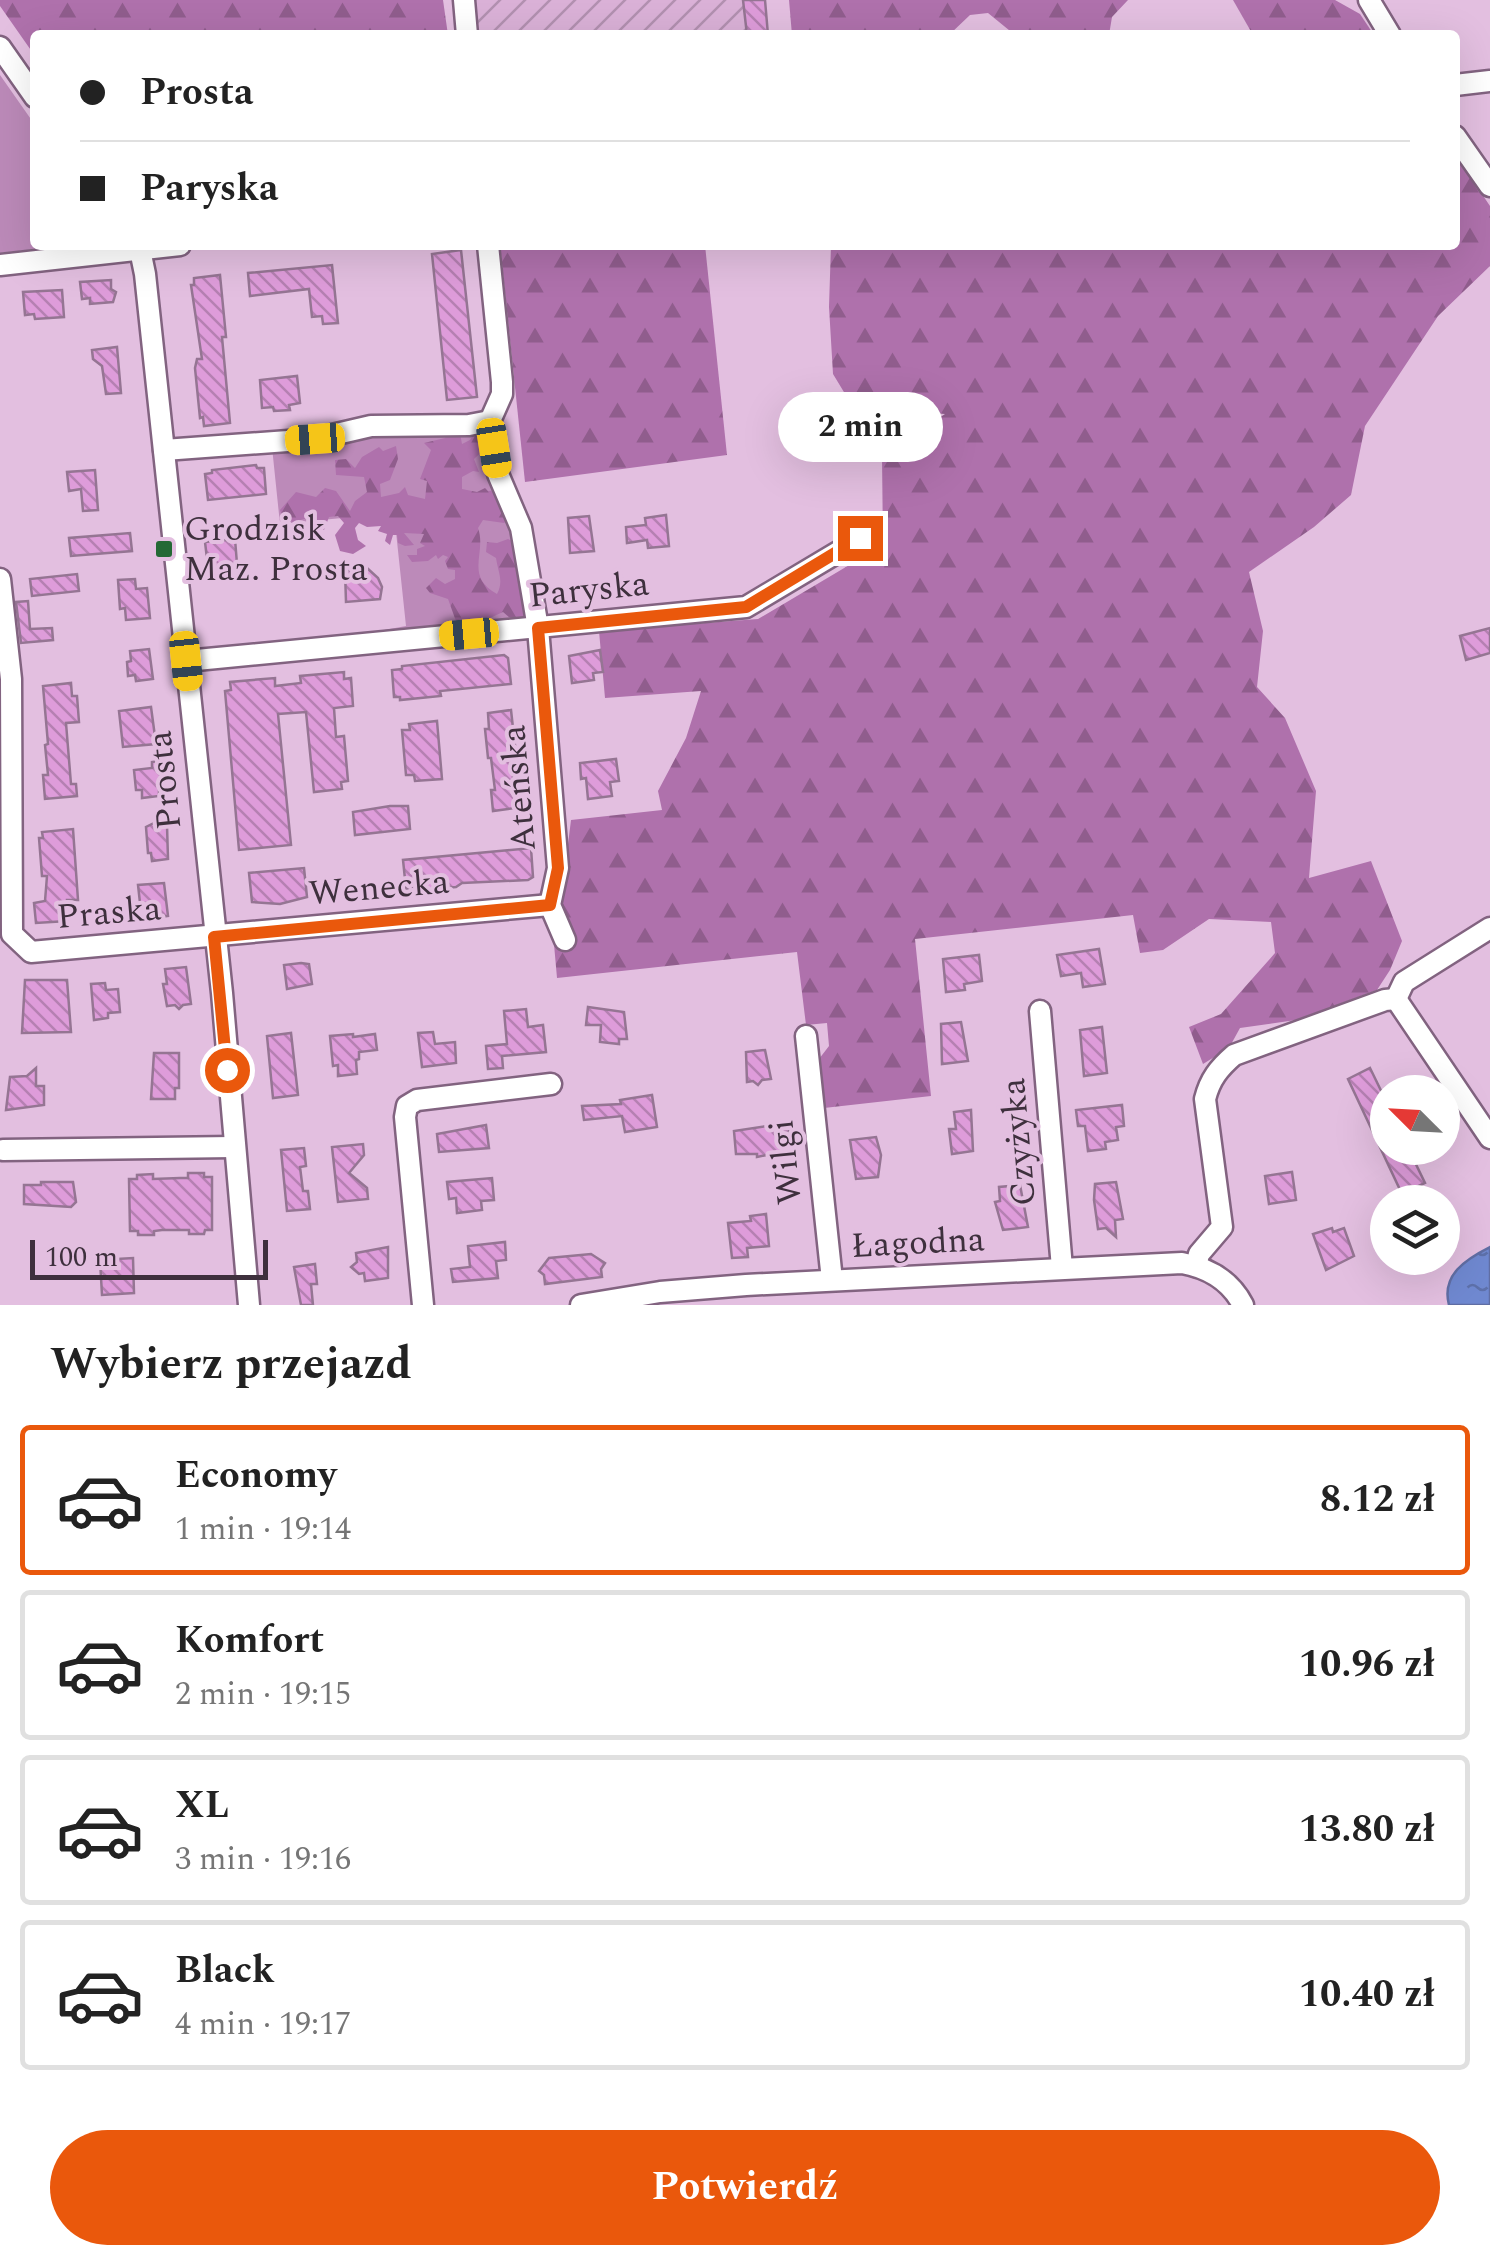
<!DOCTYPE html>
<html lang="pl">
<meta charset="utf-8">
<style>
:root{--surface:#fff;--page:#f6f6f6;--text:#222;--muted:#767676;--line:#e0e0e0;--accent:#ea580c}
body{margin:0;font-family:Spectral,serif;background:var(--page);color:var(--text);height:100vh;display:flex;flex-direction:column;font-size:38px;white-space:nowrap}
*{box-sizing:border-box;margin:0}
p{font-size:32px;color:var(--muted)}
.icon{flex:none;width:55px;height:55px;fill:none;stroke:currentColor;stroke-width:2;stroke-linecap:round;stroke-linejoin:round}
.map{position:relative;height:1305px;overflow:hidden}
.sheet{display:flex;flex-direction:column;background:var(--surface);flex:1}
.sheet>*{flex:none}
.banner{position:absolute;left:30px;top:30px;width:1430px;height:220px;border-radius:10px;box-shadow:0 10px 40px #0002;display:grid;align-content:center;height:220px;padding:0 50px;background:var(--surface)}
.needle{width:65px;rotate:294deg}
.buttons{position:absolute;left:1370px;top:1075px;display:grid;gap:20px}
.buttons a{display:grid;place-items:center;width:90px;height:90px;border-radius:50%;background:var(--surface);box-shadow:0 10px 40px #0002;font-size:50px}
.scale{position:absolute;left:30px;bottom:25px;width:238px;box-sizing:border-box;padding-left:10px;border:5px solid #3e303d;border-top:0;font-size:28px;line-height:35px;white-space:nowrap;color:#3e303d;-webkit-text-stroke:8px #e3bfe0;paint-order:stroke}
.end{position:absolute;width:45px;height:45px;margin:-22px;border:12px solid #ea580c;background:#fff;box-shadow:0 0 0 5px #fff}
.from{border-radius:50%}
.bubble{position:absolute;height:70px;border-radius:35px;background:var(--surface);box-shadow:0 10px 40px #0002;font-size:32px;font-weight:700;line-height:70px;text-align:center}
.car{position:absolute;width:30px;height:60px;margin:-30px -15px;border-radius:12px;box-shadow:0 0 8px 2px #0007;background:linear-gradient(#f5c518 24%,#345 0 40%,#f5c518 0 76%,#345 0 86%,#f5c518 0)}
.banner b{display:flex;align-items:center;gap:35px;height:95px;font-size:38px}
.banner b+b{border-top:2px solid var(--line)}
.banner i{width:25px;height:25px;background:var(--text)}
ul{padding:0;list-style:none}
li{display:flex;align-items:center;gap:30px;height:150px;margin:0 20px 15px;padding:0 30px;border:5px solid var(--line);border-radius:10px}
li div{flex:1}
li b{display:block;font-size:38px}
li em{font-style:normal;font-weight:700}
li.active{border-color:var(--accent)}
li>.icon{width:90px;height:90px;stroke-width:1.5}
h2{padding:0 50px;font-size:45px;line-height:120px}
.button{display:flex;gap:20px;margin-top:auto;padding:20px 50px}
.button a{flex:1;height:115px;border-radius:60px;background:var(--accent);color:#fff;font-size:40px;font-weight:700;line-height:115px;text-align:center}
.map>svg:first-child{display:block}
.industrial{fill:url(#industrial-furrows)}
.green{fill:#bc8ab9}
.forest{fill:url(#forest-firs)}
.water{fill:url(#water-ripples);stroke:#606ea4;stroke-width:2.5}
.building{fill:url(#building-back-hatch);stroke:#957593;stroke-width:2.5}
.lines{fill:none;stroke-linecap:round;stroke-linejoin:round}
.minor-casing{stroke:#826380;stroke-width:25}
.minor{stroke:#fff;stroke-width:20}
.route{stroke:#ea580c;stroke-width:12}
.poi-dot{fill:#246935;stroke:#e3bfe0;stroke-width:4}
.labels{text-anchor:middle;dominant-baseline:central;stroke-width:8;stroke-linejoin:round;paint-order:stroke}
.poi-label{font-size:35px;fill:#3e303d;stroke:#e3bfe0;text-anchor:start}
.street-label{font-size:35px;fill:#3e303d;stroke:#e3bfe0}
</style>
<div class="map">
<svg width="1490" height="1305" viewBox="0 0 1490 1305">
<defs>
<pattern id="industrial-furrows" width="10" height="10" patternUnits="userSpaceOnUse" patternTransform="scale(2.5)"><rect width="10" height="10" fill="#dab1d7"/><path d="M-1 1l2-2M0 10L10 0M9 11l2-2" fill="none" stroke="#b290b0"/></pattern>
<pattern id="forest-firs" width="22" height="20" patternUnits="userSpaceOnUse" patternTransform="scale(2.5)"><rect width="22" height="20" fill="#af71ac"/><path d="M5 1l3.5 6h-7zM16 11l3.5 6h-7z" fill="#905d8d"/></pattern>
<pattern id="water-ripples" width="26" height="14" patternUnits="userSpaceOnUse" patternTransform="scale(2.5)"><rect width="26" height="14" fill="#6f88d0"/><path d="M2 4q2-2 4 0t4 0M15 11q2-2 4 0t4 0" fill="none" stroke="#5d70aa"/></pattern>
<pattern id="building-back-hatch" width="6" height="6" patternUnits="userSpaceOnUse" patternTransform="scale(2.5)"><rect width="6" height="6" fill="#de9cda"/><path d="M-1 5l2 2M0 0l6 6M5-1l2 2" fill="none" stroke="#b580b2"/></pattern>
</defs>
<rect width="100%" height="100%" fill="#e3bfe0"/>
<path class="industrial" d="M 475,0 L 764,0 L 767,35 L 479,35 Z"/>
<g class="green">
<path d="M 0,75 L 35,125 L 35,245 L 73,245 L 0,253 Z"/>
<path d="M 482,430 L 532,598 L 511,623 L 362,634 L 406,626 L 394,513 L 280,524 L 272,447 L 357,432 Z"/>
</g>
<g class="forest">
<path d="M 0,0 L 443,0 L 448,35 L 35,35 L 35,56 L 0,6 Z"/>
<path d="M 789,0 L 1128,0 L 1112,17 L 1109,35 L 1015,35 L 988,13 L 970,15 L 949,35 L 792,35 Z"/>
<path d="M 1233,0 L 1335,0 L 1360,14 L 1374,35 L 1253,35 Z"/>
<path d="M 1455,154 L 1490,206 L 1490,266 L 1438,316 L 1365,426 L 1351,495 L 1314,527 L 1249,572 L 1263,631 L 1257,687 L 1285,718 L 1316,791 L 1309,878 L 1371,861 L 1402,941 L 1390,970 L 1377,990 L 1296,1020 L 1240,1028 L 1229,1048 L 1203,1064 L 1189,1027 L 1221,1014 L 1275,953 L 1271,922 L 1209,919 L 1163,950 L 1140,953 L 1133,915 L 915,939 L 931,1096 L 824,1108 L 819,1059 L 829,1046 L 827,1023 L 806,1025 L 797,952 L 557,978 L 553,933 L 560,909 L 571,820 L 662,810 L 658,791 L 686,738 L 701,691 L 605,698 L 599,631 L 758,619 L 883,545 L 882,456 L 945,414 L 853,407 L 833,374 L 829,307 L 831,245 L 1455,245 Z"/>
<path d="M 500,245 L 705,245 L 727,455 L 525,482 Z"/>
<path d="M 453,427 L 460,433 L 462,444 L 470,440 L 475,431 L 485,437 L 486,448 L 474,459 L 479,472 L 473,471 L 462,477 L 462,489 L 477,492 L 485,488 L 488,491 L 501,490 L 510,519 L 504,523 L 483,520 L 478,528 C 487,553 464,576 497,594 C 504,581 498,572 496,558 L 486,552 L 487,542 L 497,543 L 508,539 L 514,542 L 528,617 L 516,623 L 503,612 L 479,623 L 457,624 L 448,599 L 430,593 L 426,588 L 436,578 L 445,584 L 455,579 L 455,570 L 448,569 L 445,561 L 448,557 L 443,555 L 438,559 L 436,555 L 428,561 L 412,562 L 407,555 L 417,555 L 417,549 L 425,546 L 420,543 L 424,534 L 404,533 L 414,545 L 405,546 L 398,543 L 397,535 L 393,535 L 390,545 L 385,541 L 387,534 L 378,531 L 381,526 L 367,527 L 359,523 L 355,528 L 358,540 L 366,546 L 353,554 L 340,551 L 335,535 L 344,523 L 338,516 L 329,517 L 324,530 L 308,518 L 293,522 L 283,519 L 280,510 L 296,492 L 316,497 L 325,488 L 336,491 L 350,511 L 355,501 L 367,492 L 364,477 L 336,475 L 335,460 L 346,459 L 355,468 L 362,457 L 379,447 L 383,451 L 396,446 L 398,459 L 390,480 L 380,484 L 381,497 L 399,493 L 405,487 L 408,495 L 425,499 L 427,481 L 420,479 L 431,450 L 424,443 L 445,438 Z"/>
</g>
<path class="water" d="M 1490,1247 L 1490,1305 L 1449,1305 C 1441,1275 1466,1259 1490,1247 Z"/>
<g class="building">
<path d="M 743,0 L 765,0 L 768,35 L 747,35 Z"/>
<path d="M 461,250 L 477,397 L 447,400 L 432,254 Z"/>
<path d="M 332,265 L 338,323 L 323,324 L 322,316 L 312,317 L 309,289 L 250,296 L 248,273 Z"/>
<path d="M 220,275 L 226,337 L 222,337 L 230,423 L 204,426 L 203,417 L 200,418 L 195,368 L 197,359 L 202,359 L 191,285 L 194,285 L 194,278 Z"/>
<path d="M 111,280 L 111,289 L 116,292 L 113,302 L 90,304 L 90,298 L 82,299 L 80,282 Z"/>
<path d="M 62,290 L 64,317 L 35,319 L 34,314 L 25,315 L 23,292 Z"/>
<path d="M 117,347 L 121,393 L 106,394 L 102,366 L 93,359 L 92,350 Z"/>
<path d="M 297,376 L 300,403 L 289,405 L 290,410 L 274,411 L 273,407 L 262,408 L 260,380 Z"/>
<path d="M 256,465 L 257,468 L 264,468 L 266,494 L 208,500 L 205,474 L 212,473 L 212,470 Z"/>
<path d="M 95,470 L 98,510 L 83,511 L 81,489 L 69,491 L 67,472 Z"/>
<path d="M 666,515 L 669,546 L 648,548 L 647,540 L 627,543 L 626,527 L 646,525 L 645,518 Z"/>
<path d="M 589,516 L 594,551 L 570,553 L 568,518 Z"/>
<path d="M 130,533 L 132,551 L 71,556 L 69,538 Z"/>
<path d="M 235,539 L 237,564 L 208,567 L 205,542 Z"/>
<path d="M 367,568 L 378,578 L 382,587 L 380,599 L 346,602 L 345,571 Z"/>
<path d="M 77,574 L 79,591 L 32,596 L 30,579 Z"/>
<path d="M 135,579 L 136,589 L 147,588 L 150,618 L 126,620 L 125,608 L 120,609 L 118,580 Z"/>
<path d="M 28,601 L 30,629 L 52,628 L 53,640 L 21,643 L 16,602 Z"/>
<path d="M 1490,628 L 1490,653 L 1466,660 L 1460,636 Z"/>
<path d="M 149,649 L 153,679 L 136,681 L 135,675 L 128,676 L 127,662 L 131,661 L 130,651 Z"/>
<path d="M 600,650 L 603,672 L 593,673 L 594,680 L 572,683 L 569,656 Z"/>
<path d="M 504,655 L 508,658 L 511,684 L 440,691 L 441,696 L 400,700 L 400,697 L 394,697 L 392,670 L 402,669 L 402,666 Z"/>
<path d="M 344,672 L 344,679 L 351,678 L 353,706 L 334,708 L 336,737 L 344,736 L 348,781 L 341,782 L 342,789 L 314,792 L 306,712 L 278,714 L 291,845 L 239,850 L 225,691 L 231,690 L 230,682 L 275,678 L 275,686 L 301,683 L 300,676 Z"/>
<path d="M 71,683 L 72,696 L 77,696 L 79,722 L 66,723 L 71,784 L 76,784 L 77,796 L 45,799 L 43,775 L 48,775 L 45,745 L 48,744 L 43,686 Z"/>
<path d="M 151,707 L 156,744 L 123,747 L 119,711 Z"/>
<path d="M 511,710 L 513,728 L 517,731 L 514,736 L 516,755 L 511,756 L 514,788 L 518,788 L 520,801 L 515,802 L 515,808 L 493,811 L 491,790 L 495,790 L 491,758 L 488,758 L 485,729 L 489,729 L 488,713 Z"/>
<path d="M 437,721 L 442,779 L 415,781 L 414,775 L 406,775 L 402,730 L 410,730 L 409,724 Z"/>
<path d="M 616,759 L 619,781 L 610,782 L 612,796 L 588,799 L 586,778 L 581,779 L 580,763 Z"/>
<path d="M 167,760 L 169,776 L 163,777 L 164,787 L 159,788 L 159,796 L 142,798 L 142,790 L 136,790 L 134,770 L 152,768 L 152,762 Z"/>
<path d="M 390,806 L 408,806 L 410,829 L 355,835 L 353,812 Z"/>
<path d="M 156,822 L 167,825 L 168,859 L 152,861 L 151,853 L 148,853 L 146,827 Z"/>
<path d="M 73,829 L 78,900 L 67,900 L 67,921 L 36,923 L 34,903 L 45,901 L 47,876 L 42,876 L 39,838 L 43,838 L 42,832 Z"/>
<path d="M 531,848 L 533,877 L 528,880 L 462,883 L 456,887 L 412,891 L 412,888 L 406,889 L 403,860 Z"/>
<path d="M 304,868 L 307,897 L 280,904 L 252,902 L 249,873 Z"/>
<path d="M 164,883 L 168,916 L 152,918 L 150,903 L 140,903 L 138,885 Z"/>
<path d="M 1099,949 L 1105,984 L 1083,987 L 1081,973 L 1061,976 L 1057,955 Z"/>
<path d="M 979,955 L 982,981 L 964,984 L 965,990 L 946,992 L 943,959 Z"/>
<path d="M 301,963 L 309,964 L 312,984 L 287,989 L 284,965 Z"/>
<path d="M 186,967 L 191,1004 L 183,1005 L 179,1009 L 175,1005 L 167,1006 L 163,984 L 167,984 L 165,969 Z"/>
<path d="M 25,980 L 67,980 L 71,1032 L 22,1033 Z"/>
<path d="M 105,983 L 106,990 L 118,989 L 120,1012 L 108,1013 L 108,1018 L 94,1020 L 91,984 Z"/>
<path d="M 588,1007 L 624,1012 L 627,1039 L 619,1039 L 619,1044 L 600,1042 L 601,1025 L 586,1025 Z"/>
<path d="M 526,1009 L 528,1027 L 543,1025 L 546,1052 L 502,1056 L 503,1068 L 488,1069 L 486,1046 L 507,1044 L 504,1011 Z"/>
<path d="M 961,1022 L 968,1061 L 942,1064 L 941,1024 Z"/>
<path d="M 1102,1027 L 1107,1073 L 1084,1076 L 1080,1030 Z"/>
<path d="M 433,1032 L 435,1044 L 455,1042 L 456,1063 L 422,1067 L 418,1033 Z"/>
<path d="M 291,1033 L 298,1095 L 273,1098 L 267,1036 Z"/>
<path d="M 353,1034 L 353,1037 L 375,1034 L 377,1050 L 359,1052 L 359,1059 L 356,1060 L 357,1074 L 338,1076 L 338,1065 L 333,1066 L 330,1036 Z"/>
<path d="M 765,1050 L 771,1079 L 762,1080 L 758,1085 L 753,1081 L 747,1082 L 746,1052 Z"/>
<path d="M 154,1053 L 179,1053 L 179,1088 L 175,1088 L 175,1099 L 151,1099 Z"/>
<path d="M 36,1068 L 36,1086 L 44,1086 L 44,1105 L 6,1110 L 10,1077 L 27,1076 Z"/>
<path d="M 1370,1068 L 1388,1105 L 1388,1148 L 1408,1148 L 1425,1183 L 1402,1194 L 1348,1079 Z"/>
<path d="M 652,1095 L 657,1127 L 625,1132 L 622,1116 L 584,1120 L 582,1106 L 621,1104 L 620,1100 Z"/>
<path d="M 1122,1105 L 1124,1126 L 1116,1127 L 1118,1140 L 1105,1142 L 1106,1149 L 1088,1151 L 1085,1126 L 1078,1126 L 1076,1110 Z"/>
<path d="M 971,1110 L 973,1151 L 952,1154 L 949,1129 L 956,1129 L 954,1112 Z"/>
<path d="M 788,1123 L 790,1141 L 785,1142 L 786,1151 L 757,1157 L 757,1154 L 736,1154 L 734,1131 Z"/>
<path d="M 486,1125 L 489,1148 L 439,1152 L 437,1134 Z"/>
<path d="M 876,1137 L 881,1155 L 878,1177 L 856,1179 L 850,1140 Z"/>
<path d="M 363,1144 L 364,1155 L 349,1173 L 367,1188 L 368,1199 L 338,1202 L 332,1147 Z"/>
<path d="M 304,1148 L 306,1166 L 300,1167 L 303,1191 L 308,1191 L 310,1209 L 287,1211 L 281,1150 Z"/>
<path d="M 1292,1172 L 1296,1200 L 1269,1204 L 1265,1176 Z"/>
<path d="M 188,1173 L 204,1173 L 204,1177 L 212,1177 L 212,1230 L 205,1230 L 204,1234 L 189,1234 L 189,1230 L 162,1230 L 154,1231 L 154,1235 L 138,1235 L 138,1231 L 130,1231 L 129,1179 L 137,1179 L 137,1175 L 153,1174 L 153,1179 L 180,1178 L 188,1178 Z"/>
<path d="M 492,1178 L 494,1200 L 481,1201 L 482,1210 L 457,1213 L 456,1198 L 449,1199 L 447,1182 Z"/>
<path d="M 41,1182 L 73,1182 L 76,1202 L 71,1207 L 24,1204 L 24,1185 L 41,1185 Z"/>
<path d="M 1116,1182 L 1123,1219 L 1115,1220 L 1116,1237 L 1106,1228 L 1098,1229 L 1094,1200 L 1095,1184 Z"/>
<path d="M 1020,1185 L 1028,1227 L 1003,1230 L 995,1202 L 1000,1201 L 999,1187 Z"/>
<path d="M 766,1214 L 769,1246 L 747,1248 L 748,1257 L 732,1258 L 728,1223 L 751,1221 L 750,1216 Z"/>
<path d="M 1332,1228 L 1333,1232 L 1344,1228 L 1354,1256 L 1326,1270 L 1313,1234 Z"/>
<path d="M 505,1242 L 506,1260 L 496,1261 L 498,1278 L 453,1282 L 451,1269 L 470,1267 L 468,1246 Z"/>
<path d="M 388,1247 L 388,1278 L 365,1281 L 364,1273 L 359,1274 L 351,1267 L 357,1262 L 356,1253 Z"/>
<path d="M 591,1254 L 605,1263 L 601,1269 L 602,1277 L 545,1284 L 544,1275 L 539,1271 L 549,1258 Z"/>
<path d="M 133,1258 L 134,1293 L 102,1295 L 100,1260 Z"/>
<path d="M 315,1264 L 317,1284 L 311,1284 L 313,1305 L 301,1305 L 294,1267 Z"/>
</g>
<g class="lines">
<g class="minor-casing">
<g id="minor">
<path d="M 464,0 L 467,35"/>
<path d="M 1369,0 L 1390,35"/>
<path d="M 0,47 L 35,97"/>
<path d="M 1455,85 L 1490,81"/>
<path d="M 1455,136 L 1490,186"/>
<path d="M 139,245 L 145,274 L 222,993 L 249,1305"/>
<path d="M 488,245 L 502,382 L 502,394 L 490,421 L 498,474 L 521,528 L 538,628 L 558,868 L 550,905 L 565,940"/>
<path d="M 0,265 L 180,245"/>
<path d="M 164,450 L 315,439 L 371,426 L 469,425 L 490,421"/>
<path d="M 0,579 L 11,679 L 12,934 L 31,952 L 550,905"/>
<path d="M 186,661 L 746,607 L 860,539"/>
<path d="M 1396,999 L 1490,1138"/>
<path d="M 1396,999 L 1404,982 L 1490,928"/>
<path d="M 1040,1011 L 1062,1268"/>
<path d="M 806,1036 L 832,1280"/>
<path d="M 3,1150 L 233,1147"/>
<path d="M 1196,1266 L 1199,1254 L 1222,1227 L 1205,1099 C 1210,1079 1219,1068 1234,1055 L 1385,1000 L 1396,999"/>
<path d="M 423,1305 L 405,1117 L 407,1106 L 417,1100 L 551,1084"/>
<path d="M 581,1305 L 660,1292 L 746,1285 L 1182,1263 C 1209,1268 1230,1280 1243,1305"/>
</g>
</g>
<use href="#minor" class="minor"/>
</g>
<g class="lines">
<path class="route" d="M 227,1070 L 214,937 L 550,905 L 558,868 L 538,628 L 746,607 L 860,538"/>
</g>
<rect class="poi-dot" x="154" y="539" width="20" height="20" rx="5"/>
<g class="labels">
<g class="poi-label">
<text x="184" y="529">Grodzisk<tspan x="184" dy="40">Maz. Prosta</tspan></text>
</g>
<g class="street-label">
<text transform="translate(589 590) rotate(-6)">Paryska</text>
<text transform="translate(165 780) rotate(-96)">Prosta</text>
<text transform="translate(519 788) rotate(-95)">Ateńska</text>
<text transform="translate(379 888) rotate(-5)">Wenecka</text>
<text transform="translate(109 913) rotate(-5)">Praska</text>
<text transform="translate(1019 1142) rotate(-95)">Czyżyka</text>
<text transform="translate(786 1162) rotate(-96)">Wilgi</text>
<text transform="translate(918 1243) rotate(-3)">Łagodna</text>
</g>
</g>
</svg>
<div class="buttons">
<a><svg class="needle" viewBox="-14 -14 28 28"><path d="M0-13l5 13h-10z" fill="#e53935"/><path d="M0 13l5-13h-10z" fill="#767676"/></svg></a>
<a><svg class="icon" aria-label="layers" viewBox="0 0 24 24"><path d="M12 4l9 5-9 5-9-5zM3 14l9 5 9-5"/></svg></a>
</div>
<div class="scale">100 m</div>
<i class="end from" style="left:227px;top:1070px"></i>
<i class="end" style="left:860px;top:538px"></i>
<div class="bubble" style="left:778px;top:392px;width:165px">2 min</div>
<i class="car" style="left:315px;top:439px;rotate:266deg"></i>
<i class="car" style="left:494px;top:448px;rotate:171deg"></i>
<i class="car" style="left:469px;top:634px;rotate:265deg"></i>
<i class="car" style="left:186px;top:661px;rotate:174deg"></i>
<div class="banner">
<b><i class="from"></i>Prosta</b>
<b><i></i>Paryska</b>
</div>
</div>
<section class="sheet">
<h2>Wybierz przejazd</h2>
<ul>
<li class="active"><svg class="icon" aria-label="car" viewBox="0 0 24 24"><path d="M5 17H2v-5l4-1 3-4h7l3 4 3 1v5h-3M9 17h6M6 11h13"/><circle cx="7" cy="17" r="2"/><circle cx="17" cy="17" r="2"/></svg><div><b>Economy</b><p>1 min · 19:14</p></div><em>8.12 zł</em></li>
<li><svg class="icon" aria-label="car" viewBox="0 0 24 24"><path d="M5 17H2v-5l4-1 3-4h7l3 4 3 1v5h-3M9 17h6M6 11h13"/><circle cx="7" cy="17" r="2"/><circle cx="17" cy="17" r="2"/></svg><div><b>Komfort</b><p>2 min · 19:15</p></div><em>10.96 zł</em></li>
<li><svg class="icon" aria-label="car" viewBox="0 0 24 24"><path d="M5 17H2v-5l4-1 3-4h7l3 4 3 1v5h-3M9 17h6M6 11h13"/><circle cx="7" cy="17" r="2"/><circle cx="17" cy="17" r="2"/></svg><div><b>XL</b><p>3 min · 19:16</p></div><em>13.80 zł</em></li>
<li><svg class="icon" aria-label="car" viewBox="0 0 24 24"><path d="M5 17H2v-5l4-1 3-4h7l3 4 3 1v5h-3M9 17h6M6 11h13"/><circle cx="7" cy="17" r="2"/><circle cx="17" cy="17" r="2"/></svg><div><b>Black</b><p>4 min · 19:17</p></div><em>10.40 zł</em></li>
</ul>
<div class="button"><a>Potwierdź</a></div>
</section>
